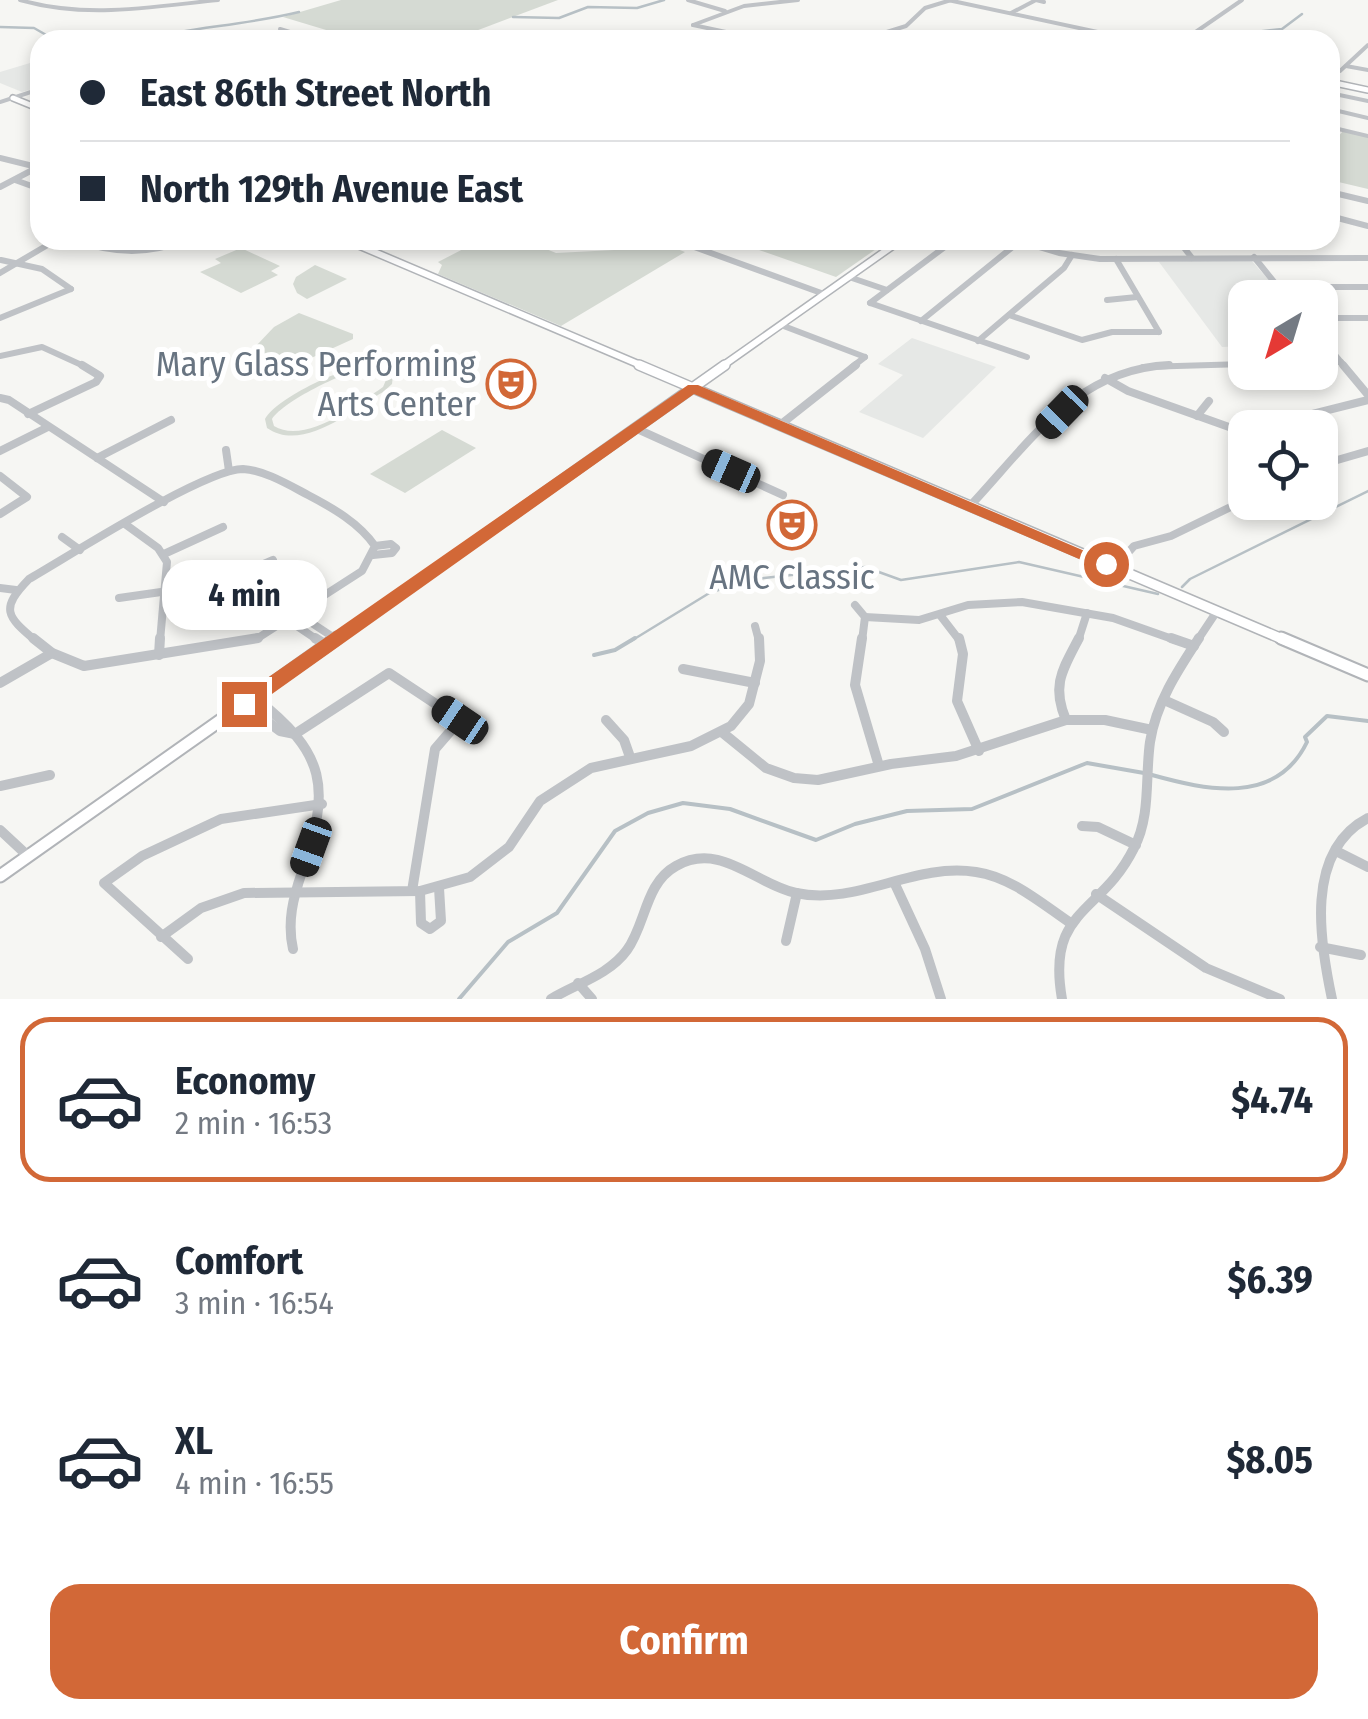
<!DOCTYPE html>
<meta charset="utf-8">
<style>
:root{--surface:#fff;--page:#f2f2f3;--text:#1f2937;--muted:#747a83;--line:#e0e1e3;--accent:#d26837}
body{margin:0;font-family:"Fira Sans Condensed",sans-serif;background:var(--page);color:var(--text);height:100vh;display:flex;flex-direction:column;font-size:38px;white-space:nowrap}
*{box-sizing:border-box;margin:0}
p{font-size:32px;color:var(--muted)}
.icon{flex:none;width:55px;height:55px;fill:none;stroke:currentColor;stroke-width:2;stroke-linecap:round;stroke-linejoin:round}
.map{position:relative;height:999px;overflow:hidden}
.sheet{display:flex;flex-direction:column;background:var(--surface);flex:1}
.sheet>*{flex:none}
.top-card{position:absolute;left:30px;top:30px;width:1310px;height:220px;border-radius:30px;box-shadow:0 5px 15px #0003;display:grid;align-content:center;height:220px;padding:0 50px;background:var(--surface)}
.needle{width:65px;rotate:218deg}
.controls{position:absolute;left:1228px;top:280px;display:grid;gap:20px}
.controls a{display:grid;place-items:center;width:110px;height:110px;border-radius:20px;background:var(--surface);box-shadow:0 5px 15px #0003;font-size:50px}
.end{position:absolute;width:45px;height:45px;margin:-22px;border:12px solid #d26837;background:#fff;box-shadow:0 0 0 5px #fff}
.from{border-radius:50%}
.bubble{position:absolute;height:70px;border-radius:30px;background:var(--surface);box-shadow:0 5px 15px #0003;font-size:32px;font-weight:700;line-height:70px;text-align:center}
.car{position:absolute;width:30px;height:60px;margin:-30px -15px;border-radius:12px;box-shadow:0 0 8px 2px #0007;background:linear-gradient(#222 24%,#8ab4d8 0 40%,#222 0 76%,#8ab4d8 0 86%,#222 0)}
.top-card b{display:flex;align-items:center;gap:35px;height:95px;font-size:38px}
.top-card b+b{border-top:2px solid var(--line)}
.top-card i{width:25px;height:25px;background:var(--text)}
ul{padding:18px 0 0;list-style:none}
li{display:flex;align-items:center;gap:30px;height:165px;margin:0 20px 15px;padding:0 30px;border:5px solid transparent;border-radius:30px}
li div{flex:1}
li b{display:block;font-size:38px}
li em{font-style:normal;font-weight:700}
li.current{border-color:var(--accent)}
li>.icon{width:90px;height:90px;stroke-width:1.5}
.action{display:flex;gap:20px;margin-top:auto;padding:20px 50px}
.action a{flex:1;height:115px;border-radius:30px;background:var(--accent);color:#fff;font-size:40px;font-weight:700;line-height:115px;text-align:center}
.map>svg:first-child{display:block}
.built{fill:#e6e8e6}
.green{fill:#d5dad3;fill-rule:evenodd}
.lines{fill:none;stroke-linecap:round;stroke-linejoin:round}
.stream-far1{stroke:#b7c0c5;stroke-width:2.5}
.stream{stroke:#b7c0c5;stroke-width:4}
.major-far3-casing{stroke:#b1b4b8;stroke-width:8}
.major-far2-casing{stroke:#b1b4b8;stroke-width:9}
.major-far1-casing{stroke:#b1b4b8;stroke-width:12}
.major-casing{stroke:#b1b4b8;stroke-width:15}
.minor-far3{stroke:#bfc2c6;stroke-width:4}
.minor-far2{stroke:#bfc2c6;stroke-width:6}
.minor-far1{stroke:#bfc2c6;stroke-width:8}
.minor{stroke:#bfc2c6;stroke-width:10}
.major-far3{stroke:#fff;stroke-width:5}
.major-far2{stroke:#fff;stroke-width:6}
.major-far1{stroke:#fff;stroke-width:9}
.major{stroke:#fff;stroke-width:11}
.route{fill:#d26837}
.labels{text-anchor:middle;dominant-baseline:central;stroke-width:10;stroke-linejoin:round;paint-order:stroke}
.poi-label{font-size:35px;fill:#687481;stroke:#fff;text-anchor:end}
</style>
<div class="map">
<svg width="1368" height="999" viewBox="0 0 1368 999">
<rect width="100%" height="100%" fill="#f6f6f3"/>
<g class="built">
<path d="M 40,60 L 40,87 L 22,92 L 0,83 L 0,72 Z"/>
<path d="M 1250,259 L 1284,297 L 1245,298 L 1245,346 L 1222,347 L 1159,262 Z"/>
<path d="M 912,338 L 996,367 L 923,438 L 859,412 L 903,375 L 878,364 Z"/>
</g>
<g class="green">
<path d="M 341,0 L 558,0 L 473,32 L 498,40 L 347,40 L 346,36 L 283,17 Z"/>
<path d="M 1343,131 L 1368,137 L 1368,189 L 1330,180 L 1330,137 L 1337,138 Z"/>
<path d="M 465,240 L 524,240 L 556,253 L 672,247 L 685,252 L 561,326 L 438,274 L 442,265 L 438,262 L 471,245 Z"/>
<path d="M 731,240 L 889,240 L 836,277 Z"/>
<path d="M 241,248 L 280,266 L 271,271 L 278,275 L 241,293 L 200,272 L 221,263 L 215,259 Z"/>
<path d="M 315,265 L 347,279 L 307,299 L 297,293 L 293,284 L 296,277 Z"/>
<path d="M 299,313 L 353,334 L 353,339 L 287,369 L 264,358 L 256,346 L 274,327 Z"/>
<path d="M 372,365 L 393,375 L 392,384 L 383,392 C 352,410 303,453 267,428 L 265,419 C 278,397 346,365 372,365 ZM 364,369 L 384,374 L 386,380 L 383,387 C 357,405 305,445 274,426 L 272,419 C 284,401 343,372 364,369 Z"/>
<path d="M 442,430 L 476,448 L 405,493 L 370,474 Z"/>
</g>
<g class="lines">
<g class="stream-far1">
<path d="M 513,17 L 559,18 L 588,7 L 637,8 L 664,0"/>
<path d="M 0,27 L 34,28 L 55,40"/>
<path d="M 139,40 C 192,27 246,25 299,12"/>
<path d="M 1246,40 L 1255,32 L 1282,29 L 1302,14"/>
<path d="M 1182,587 L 1190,579 L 1368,491"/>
<path d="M 631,641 L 711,592 L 764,578 L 865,567 L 901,580 L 1019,562 L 1158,594"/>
</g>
<g class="stream">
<path d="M 594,655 L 615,650 L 635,638"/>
<path d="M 1152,775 C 1206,790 1276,806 1307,742 L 1305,737 L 1327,716 L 1368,721"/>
<path d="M 459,999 L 508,942 L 557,913 L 615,831 L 648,813 L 683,803 L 730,809 L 816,840 L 855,824 L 907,811 L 972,809 L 1087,763 L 1144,773"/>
</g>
<g class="major-far3-casing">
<g id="major-far3">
<path d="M 1330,82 L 1368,90"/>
<path d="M 13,98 L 40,109"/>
</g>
</g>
<g class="major-far2-casing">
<g id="major-far2">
<path d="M 346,240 L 645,367"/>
<path d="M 721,367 L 901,240"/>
</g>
</g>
<g class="major-far1-casing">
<g id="major-far1">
<path d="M 639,365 L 1287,641"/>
<path d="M 334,641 L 725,365"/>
</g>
</g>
<g class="major-casing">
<g id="major">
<path d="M 1281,638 L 1368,675"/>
<path d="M 0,876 L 337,638"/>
</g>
</g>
<g class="minor-far3">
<path d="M 20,0 C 87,19 150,7 218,0"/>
<path d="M 688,0 L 725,11"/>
<path d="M 948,0 L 1135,40"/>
<path d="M 1011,13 L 1036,0 L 1044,2"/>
<path d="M 693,25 L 744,6 L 798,0"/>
<path d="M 693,25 L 764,40"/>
<path d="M 280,29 L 316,40"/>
<path d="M 276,40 L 295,34"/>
<path d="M 861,40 L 906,26 L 925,8 L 951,0"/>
<path d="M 1184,40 L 1242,0"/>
<path d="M 1346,66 L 1368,70"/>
<path d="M 1330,73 L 1340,71 L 1368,45"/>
<path d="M 1330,93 L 1368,101"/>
<path d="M 0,102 L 40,89"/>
<path d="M 1330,109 L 1368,118"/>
<path d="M 1330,127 L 1368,136"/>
<path d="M 37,138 L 40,135"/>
<path d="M 0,158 L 5,159"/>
</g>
<g class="minor-far2">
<path d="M 0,158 L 37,167"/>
<path d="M 15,180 L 40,189"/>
<path d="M 0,187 L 40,166"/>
<path d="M 1330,192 L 1368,201"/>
<path d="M 1330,216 L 1368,226"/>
<path d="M 72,240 C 112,253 146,256 186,240"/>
<path d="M 675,240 L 824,294"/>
<path d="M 1016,240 L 1059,253 L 1100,259 L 1368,258"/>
<path d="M 1178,240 L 1192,258"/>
<path d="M 1254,257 L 1287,298"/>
<path d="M 1116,259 L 1159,332"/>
<path d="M 1,260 L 42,269 L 71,289"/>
<path d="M 0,273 L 56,240"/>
<path d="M 849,277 L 887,290"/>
<path d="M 1278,287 L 1368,287"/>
<path d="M 1107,300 L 1137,297"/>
<path d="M 870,303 L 1027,357"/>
<path d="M 870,303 L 954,240"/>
<path d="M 1009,315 L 1082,340 L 1112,332 L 1159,332"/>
<path d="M 0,318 L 71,289"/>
<path d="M 1320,318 L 1368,318"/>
<path d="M 921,321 L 1020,241"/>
<path d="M 781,325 L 865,357"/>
<path d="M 1320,337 L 1345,367"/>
<path d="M 978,341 L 1064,268 L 1072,255"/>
<path d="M 0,356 L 42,347 L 86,367"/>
<path d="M 1320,363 L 1341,362"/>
<path d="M 852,367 L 865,357"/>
<path d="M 1143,367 L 1245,364"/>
</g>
<g class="minor-far1">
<path d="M 1343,365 L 1368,395"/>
<path d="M 1105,378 L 1128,391 L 1229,427 L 1245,429"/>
<path d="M 0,398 L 9,400 L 164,502"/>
<path d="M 28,414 L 96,382 L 100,376 L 82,365"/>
<path d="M 1197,416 L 1209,401"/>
<path d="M 780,425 L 856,365"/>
<path d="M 635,428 L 783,495"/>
<path d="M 1257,428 L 1368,400"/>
<path d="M 226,450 L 229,471"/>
<path d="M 0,451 L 48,427"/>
<path d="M 97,458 L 171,420"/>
<path d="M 1320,465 L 1368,451"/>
<path d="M 0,476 L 27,497 L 0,514"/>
<path d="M 970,506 C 1029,443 1076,369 1169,365"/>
<path d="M 125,524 L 158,548 L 167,562 L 160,641"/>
<path d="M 62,537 L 80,550"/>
<path d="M 164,554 L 223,527"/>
<path d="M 373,555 L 392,553 L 396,548 L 391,544 L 375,546"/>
<path d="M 1115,567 L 1134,546 L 1171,536 L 1245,500"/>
<path d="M 0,588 L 16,590"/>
<path d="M 119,598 L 217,584 L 273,560"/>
<path d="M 855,605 L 865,617 L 862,641"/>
<path d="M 298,614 L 336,639"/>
<path d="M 940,615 L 960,641"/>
<path d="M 865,617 L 919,620 L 968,605 L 1022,602 L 1113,618 L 1178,641"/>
<path d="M 288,620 L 319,641"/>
<path d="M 755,626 L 759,641"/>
<path d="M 36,641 C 6,616 0,609 29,579 C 69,556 205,469 243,469 C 264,470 289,485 308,495 C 333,508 359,523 375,546 L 362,571 L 258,638 L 242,641"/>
<path d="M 1078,641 L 1087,613"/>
<path d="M 1197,641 L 1217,611"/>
</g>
<g class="minor">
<path d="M 33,638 L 52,653 L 84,666 L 258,638"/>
<path d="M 315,638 L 326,645"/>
<path d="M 862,638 L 855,685 L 879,766"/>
<path d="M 959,638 L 963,654 L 957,701 L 979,751"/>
<path d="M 1171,638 L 1194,646"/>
<path d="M 159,655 L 160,638"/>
<path d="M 683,669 L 755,683"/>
<path d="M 0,683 L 52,653"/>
<path d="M 254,697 C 327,754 331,787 302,872 C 293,898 287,922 293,949"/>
<path d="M 1164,700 L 1213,722 L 1224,732"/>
<path d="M 244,704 L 280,731 L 295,734"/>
<path d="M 606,720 L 624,740 L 630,757"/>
<path d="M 1066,720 C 1051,685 1063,669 1079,638"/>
<path d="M 723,733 L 766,768 L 794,778 L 818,780 L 891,764 L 956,756 L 1066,720 L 1105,720 L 1152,730"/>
<path d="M 295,734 L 389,673 L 460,720 L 435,749 L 412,891"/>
<path d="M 0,786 L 50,775"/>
<path d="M 1082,826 L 1098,827 L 1136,845"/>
<path d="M 0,830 L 28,856"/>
<path d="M 1336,851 L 1368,867"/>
<path d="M 894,882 L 925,949 L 941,999"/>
<path d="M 420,891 L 421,923 L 430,929 L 441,921 L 439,888"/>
<path d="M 1096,894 L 1206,968 L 1280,999"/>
<path d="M 161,937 L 201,908 L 244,893 L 420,891 L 470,877 L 509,847 L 540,801 L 591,768 L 691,746 L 731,726 L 749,704 L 760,661 L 759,638"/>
<path d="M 786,941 L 797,893"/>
<path d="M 1320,947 L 1361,955"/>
<path d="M 188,959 L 104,883 L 142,856 L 221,819 L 322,804"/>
<path d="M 578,983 L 592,999"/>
<path d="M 551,999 C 576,984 609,975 627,950 C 646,924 645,883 676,866 C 720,841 755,884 796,893 C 858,906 914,862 976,872 C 1011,877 1041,903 1069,922"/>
<path d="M 1062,999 C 1046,908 1101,915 1134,848 C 1151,816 1145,777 1150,742 C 1156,703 1178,670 1199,638"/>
<path d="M 1332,999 C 1320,943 1304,851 1368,818"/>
</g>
<use href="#major-far3" class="major-far3"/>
<use href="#major-far2" class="major-far2"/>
<use href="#major-far1" class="major-far1"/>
<use href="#major" class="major"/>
</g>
<path class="route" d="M 688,385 L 698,385 L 1115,564 L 1112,568 L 1100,568 L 694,394 L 251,709 L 237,709 L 237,699 Z"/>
<defs>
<g id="theatre-ring" transform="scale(2.5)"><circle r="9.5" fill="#fff" stroke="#d26837" stroke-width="1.5"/><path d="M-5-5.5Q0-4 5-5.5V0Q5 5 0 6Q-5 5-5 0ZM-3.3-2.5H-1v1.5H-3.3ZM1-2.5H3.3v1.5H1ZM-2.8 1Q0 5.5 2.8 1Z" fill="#d26837"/></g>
</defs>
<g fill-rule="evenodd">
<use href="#theatre-ring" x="511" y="384"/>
<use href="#theatre-ring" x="792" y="525"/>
</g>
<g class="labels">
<g class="poi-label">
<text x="476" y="364">Mary Glass Performing<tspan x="476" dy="40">Arts Center</tspan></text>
<text x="792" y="577" text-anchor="middle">AMC Classic</text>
</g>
</g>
</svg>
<div class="controls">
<a><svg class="needle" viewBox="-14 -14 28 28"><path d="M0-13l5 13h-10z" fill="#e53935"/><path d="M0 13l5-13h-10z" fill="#747a83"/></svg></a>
<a><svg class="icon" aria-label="locate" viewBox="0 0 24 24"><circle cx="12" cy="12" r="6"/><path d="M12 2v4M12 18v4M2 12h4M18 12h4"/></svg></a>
</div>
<i class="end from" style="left:1106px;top:564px"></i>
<i class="end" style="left:244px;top:704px"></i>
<div class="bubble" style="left:162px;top:560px;width:165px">4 min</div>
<i class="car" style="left:1062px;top:412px;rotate:224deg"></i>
<i class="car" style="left:731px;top:471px;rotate:294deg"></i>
<i class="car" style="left:460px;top:720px;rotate:304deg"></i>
<i class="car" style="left:311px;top:847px;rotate:200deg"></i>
<div class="top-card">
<b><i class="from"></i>East 86th Street North</b>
<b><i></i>North 129th Avenue East</b>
</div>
</div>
<section class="sheet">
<ul>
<li class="current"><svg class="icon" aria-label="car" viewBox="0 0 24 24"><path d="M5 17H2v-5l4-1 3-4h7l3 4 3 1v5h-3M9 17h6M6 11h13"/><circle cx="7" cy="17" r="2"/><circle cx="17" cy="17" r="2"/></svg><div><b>Economy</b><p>2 min · 16:53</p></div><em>$4.74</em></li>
<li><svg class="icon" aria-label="car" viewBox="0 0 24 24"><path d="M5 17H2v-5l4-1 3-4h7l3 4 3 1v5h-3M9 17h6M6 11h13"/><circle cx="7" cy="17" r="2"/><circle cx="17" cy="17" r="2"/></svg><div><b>Comfort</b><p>3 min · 16:54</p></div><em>$6.39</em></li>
<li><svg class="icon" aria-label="car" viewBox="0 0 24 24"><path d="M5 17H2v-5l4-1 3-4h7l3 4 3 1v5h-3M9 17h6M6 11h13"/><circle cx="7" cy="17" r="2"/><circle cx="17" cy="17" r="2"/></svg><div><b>XL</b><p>4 min · 16:55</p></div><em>$8.05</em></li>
</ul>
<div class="action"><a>Confirm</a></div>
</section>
